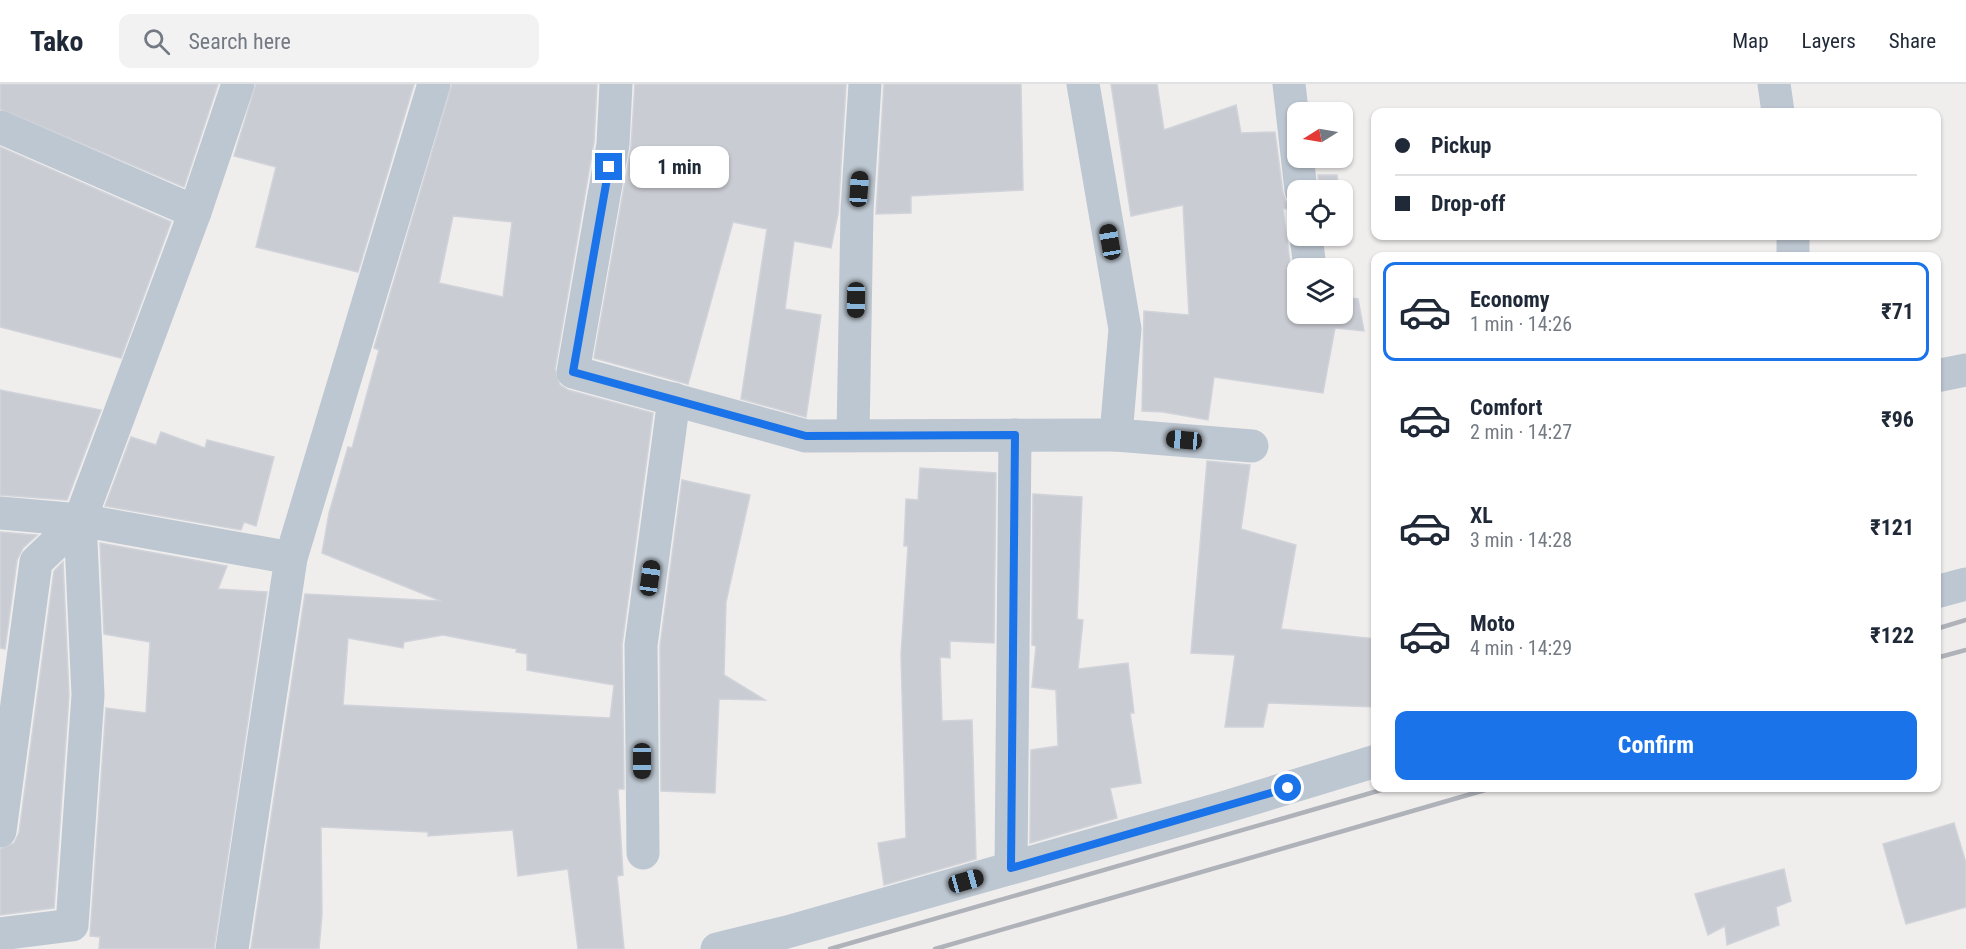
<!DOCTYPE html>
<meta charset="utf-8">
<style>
:root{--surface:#fff;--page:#f2f2f3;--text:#1f2937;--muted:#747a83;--line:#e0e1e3;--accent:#1a73e8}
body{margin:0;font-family:"Roboto Condensed",sans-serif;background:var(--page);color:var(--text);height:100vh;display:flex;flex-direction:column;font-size:22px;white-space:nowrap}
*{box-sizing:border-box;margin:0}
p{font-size:20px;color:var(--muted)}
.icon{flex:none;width:33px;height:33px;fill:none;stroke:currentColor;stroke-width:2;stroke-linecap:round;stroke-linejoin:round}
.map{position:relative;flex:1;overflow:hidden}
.panel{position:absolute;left:1371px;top:168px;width:570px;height:540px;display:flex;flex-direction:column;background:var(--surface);border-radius:12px;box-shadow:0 2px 4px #0004}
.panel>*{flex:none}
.top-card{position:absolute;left:1371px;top:24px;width:570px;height:132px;border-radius:12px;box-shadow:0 2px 4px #0004;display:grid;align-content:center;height:132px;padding:0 24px;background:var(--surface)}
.needle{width:39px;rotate:259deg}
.tools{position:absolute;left:1287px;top:18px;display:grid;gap:12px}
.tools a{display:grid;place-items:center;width:66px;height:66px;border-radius:12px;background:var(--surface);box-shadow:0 2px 4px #0004;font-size:30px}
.end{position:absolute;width:27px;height:27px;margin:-14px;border:8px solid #1a73e8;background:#fff;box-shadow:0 0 0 3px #fff}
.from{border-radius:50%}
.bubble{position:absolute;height:42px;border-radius:12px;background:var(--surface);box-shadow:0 2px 4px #0004;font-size:20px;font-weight:700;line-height:42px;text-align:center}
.car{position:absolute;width:18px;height:36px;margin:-18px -9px;border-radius:8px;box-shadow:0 0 4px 2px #0007;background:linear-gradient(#222 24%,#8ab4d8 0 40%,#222 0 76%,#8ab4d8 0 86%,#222 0)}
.top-card b{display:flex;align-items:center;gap:21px;height:57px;font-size:22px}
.top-card b+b{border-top:2px solid var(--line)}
.top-card i{width:15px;height:15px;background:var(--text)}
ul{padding:10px 0 0;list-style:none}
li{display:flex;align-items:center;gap:18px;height:99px;margin:0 12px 9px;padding:0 12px;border:3px solid transparent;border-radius:12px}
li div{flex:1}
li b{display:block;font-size:22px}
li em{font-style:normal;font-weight:700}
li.on{border-color:var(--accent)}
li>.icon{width:54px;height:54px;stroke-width:1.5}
.cta{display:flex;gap:12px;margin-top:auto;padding:12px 24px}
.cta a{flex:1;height:69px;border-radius:12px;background:var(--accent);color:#fff;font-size:24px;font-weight:700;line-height:69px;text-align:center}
header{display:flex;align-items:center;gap:36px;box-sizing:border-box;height:84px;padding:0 30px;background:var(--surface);border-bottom:2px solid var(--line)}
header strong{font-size:28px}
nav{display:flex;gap:33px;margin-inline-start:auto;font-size:21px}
.search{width:420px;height:54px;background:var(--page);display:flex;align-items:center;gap:15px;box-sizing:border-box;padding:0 21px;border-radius:12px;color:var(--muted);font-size:22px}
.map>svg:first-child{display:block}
.building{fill:#c9ccd3;stroke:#d1d3da;stroke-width:1.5;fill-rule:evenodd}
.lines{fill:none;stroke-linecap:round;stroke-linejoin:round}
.minor{stroke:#bdc7d1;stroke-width:33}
.rail{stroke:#afb2b9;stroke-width:4.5}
.route{stroke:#1a73e8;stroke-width:8}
</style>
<header>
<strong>Tako</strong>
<div class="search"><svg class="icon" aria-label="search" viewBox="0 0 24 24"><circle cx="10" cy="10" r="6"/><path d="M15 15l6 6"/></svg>Search here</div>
<nav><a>Map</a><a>Layers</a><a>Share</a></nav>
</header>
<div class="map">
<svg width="1966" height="865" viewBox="0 0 1966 865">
<rect width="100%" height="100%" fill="#f0eded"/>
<g class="building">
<path d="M 0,0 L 218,0 L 184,103 L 0,25 Z"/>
<path d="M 256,0 L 414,0 L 358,188 L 256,163 L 276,83 L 234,72 Z"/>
<path d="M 452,0 L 597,0 L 594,58 L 555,285 L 560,301 L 568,306 L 653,329 L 622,561 L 624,705 L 618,705 L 623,791 L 617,792 L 624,865 L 578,865 L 568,785 L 518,792 L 513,746 L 428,752 L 428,748 L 321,743 L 322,830 L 319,865 L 251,865 L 305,510 L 441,517 L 322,469 L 329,429 L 348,363 L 352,364 L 379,266 L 374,264 ZM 453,132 L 512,138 L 503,213 L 439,199 ZM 443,551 L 517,565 L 516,568 L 527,570 L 527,586 L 614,601 L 610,634 L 343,621 L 348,554 L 403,564 L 404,558 Z"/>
<path d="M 635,0 L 846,0 L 838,130 L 831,164 L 794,157 L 785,225 L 821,231 L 806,333 L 741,315 L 767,145 L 733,138 L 688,300 L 594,274 L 631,63 Z"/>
<path d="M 884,0 L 1021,0 L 1023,106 L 911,112 L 911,129 L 876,130 Z"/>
<path d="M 1111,0 L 1157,0 L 1164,46 L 1236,21 L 1241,49 L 1275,48 L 1283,109 L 1286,118 L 1298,124 L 1283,125 L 1291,186 L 1298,197 L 1298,230 L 1342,230 L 1342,193 L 1343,213 L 1358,215 L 1364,247 L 1335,244 L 1323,309 L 1214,293 L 1208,336 L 1163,328 L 1142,327 L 1144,227 L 1189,231 L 1183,121 L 1131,132 Z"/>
<path d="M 0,63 L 171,138 L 121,274 L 0,243 Z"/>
<path d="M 1318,91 L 1337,91 L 1339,106 L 1319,106 Z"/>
<path d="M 0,306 L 101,326 L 67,416 L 0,411 Z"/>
<path d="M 161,348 L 205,364 L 207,356 L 274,373 L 256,442 L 244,438 L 241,446 L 105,422 L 131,353 L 156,361 Z"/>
<path d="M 1207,377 L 1250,381 L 1241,445 L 1296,461 L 1281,545 L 1376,555 L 1376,623 L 1268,619 L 1263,643 L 1225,643 L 1235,571 L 1191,569 Z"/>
<path d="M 920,384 L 996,389 L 994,559 L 950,557 L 950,574 L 940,573 L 942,637 L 972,636 L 976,775 L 884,801 L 878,759 L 906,754 L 901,571 L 908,462 L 904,462 L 906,415 L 918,416 Z"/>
<path d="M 682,396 L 750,411 L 726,518 L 724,591 L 765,616 L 719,615 L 715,709 L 661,707 L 660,562 Z"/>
<path d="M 1033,410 L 1082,413 L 1077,535 L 1083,536 L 1078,585 L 1128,579 L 1134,629 L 1130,629 L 1141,699 L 1110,704 L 1117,734 L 1030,759 L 1031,666 L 1058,662 L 1056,606 L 1032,603 L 1036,562 L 1032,561 Z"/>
<path d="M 0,448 L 37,451 L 23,464 L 17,476 L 5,565 L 0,564 Z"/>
<path d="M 100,459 L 227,482 L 218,505 L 267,508 L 214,865 L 99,865 L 100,853 L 90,852 L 106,624 L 146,629 L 150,558 L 104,550 Z"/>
<path d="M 63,478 L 69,611 L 54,824 L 0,831 L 0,765 L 14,759 L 19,749 L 54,487 Z"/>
<path d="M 1954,739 L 1966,779 L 1966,823 L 1906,840 L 1883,760 Z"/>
<path d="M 1784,785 L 1791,817 L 1776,823 L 1779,841 L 1727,861 L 1725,842 L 1708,851 L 1695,810 Z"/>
</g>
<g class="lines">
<g class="minor">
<path d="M 616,0 L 613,60 L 573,288 L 806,352 L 1116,351"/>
<path d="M 1083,0 L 1125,245 L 1116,351 L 1252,362"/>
<path d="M 1289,0 L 1301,106"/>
<path d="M 1774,0 L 1778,28"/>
<path d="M 0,43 L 195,128"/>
<path d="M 1306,152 L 1310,184"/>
<path d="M 1793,172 L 1793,152"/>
<path d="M 1936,292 L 1966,286"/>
<path d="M 853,351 L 857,126 L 865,0"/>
<path d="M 0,429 L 80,436 L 291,474"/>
<path d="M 1936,508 L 1966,500"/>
<path d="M 0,747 L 36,478 L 80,436"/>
<path d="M 643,769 L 641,561 L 674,315"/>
<path d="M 1011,784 L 1015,351"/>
<path d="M 0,850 L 72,841 L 88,611 L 80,436 L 195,128 L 238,0"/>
<path d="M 232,865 L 291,474 L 434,0"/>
<path d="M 717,865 L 787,848 L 1222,724 L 1376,677"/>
</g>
<g class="rail">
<path d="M 1936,545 L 1966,536"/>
<path d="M 1936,574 L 1966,566"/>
<path d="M 830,865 L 1388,704"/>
<path d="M 935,865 L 1492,704"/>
</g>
</g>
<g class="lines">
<path class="route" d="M 609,83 L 573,288 L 806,352 L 1015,351 L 1011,784 L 1288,704"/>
</g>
</svg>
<div class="tools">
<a><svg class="needle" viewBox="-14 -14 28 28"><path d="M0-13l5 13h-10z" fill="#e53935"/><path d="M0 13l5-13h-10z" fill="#747a83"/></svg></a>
<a><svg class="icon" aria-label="locate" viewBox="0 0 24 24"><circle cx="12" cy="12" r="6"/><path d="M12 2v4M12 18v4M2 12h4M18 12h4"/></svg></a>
<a><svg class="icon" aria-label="layers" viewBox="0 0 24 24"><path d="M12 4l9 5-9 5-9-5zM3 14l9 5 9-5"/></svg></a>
</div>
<i class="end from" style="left:1288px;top:704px"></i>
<i class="end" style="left:609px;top:83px"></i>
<div class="bubble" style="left:630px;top:62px;width:99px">1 min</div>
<i class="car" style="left:859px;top:105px;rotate:4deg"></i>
<i class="car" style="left:1110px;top:158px;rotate:350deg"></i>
<i class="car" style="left:856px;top:216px;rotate:181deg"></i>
<i class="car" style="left:1184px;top:356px;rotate:275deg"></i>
<i class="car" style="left:650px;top:494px;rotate:8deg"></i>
<i class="car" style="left:642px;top:677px;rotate:180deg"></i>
<i class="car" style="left:966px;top:797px;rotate:74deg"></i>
<div class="top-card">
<b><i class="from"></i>Pickup</b>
<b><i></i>Drop-off</b>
</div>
<section class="panel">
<ul>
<li class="on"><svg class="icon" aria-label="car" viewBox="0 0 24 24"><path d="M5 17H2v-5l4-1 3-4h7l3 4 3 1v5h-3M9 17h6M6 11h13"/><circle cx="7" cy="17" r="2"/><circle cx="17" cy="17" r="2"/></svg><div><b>Economy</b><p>1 min · 14:26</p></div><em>₹71</em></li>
<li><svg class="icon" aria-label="car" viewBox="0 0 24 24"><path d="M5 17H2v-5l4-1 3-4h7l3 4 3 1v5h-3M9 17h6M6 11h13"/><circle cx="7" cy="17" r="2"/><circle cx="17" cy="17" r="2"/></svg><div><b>Comfort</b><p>2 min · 14:27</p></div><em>₹96</em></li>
<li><svg class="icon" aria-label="car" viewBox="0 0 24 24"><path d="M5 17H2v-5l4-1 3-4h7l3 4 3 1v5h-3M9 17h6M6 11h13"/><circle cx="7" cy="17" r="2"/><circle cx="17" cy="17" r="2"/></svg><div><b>XL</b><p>3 min · 14:28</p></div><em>₹121</em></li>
<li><svg class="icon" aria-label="car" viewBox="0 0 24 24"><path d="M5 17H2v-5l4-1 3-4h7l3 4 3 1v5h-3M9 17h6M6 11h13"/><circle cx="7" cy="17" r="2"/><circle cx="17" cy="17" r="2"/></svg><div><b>Moto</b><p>4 min · 14:29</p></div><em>₹122</em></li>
</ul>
<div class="cta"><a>Confirm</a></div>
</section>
</div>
